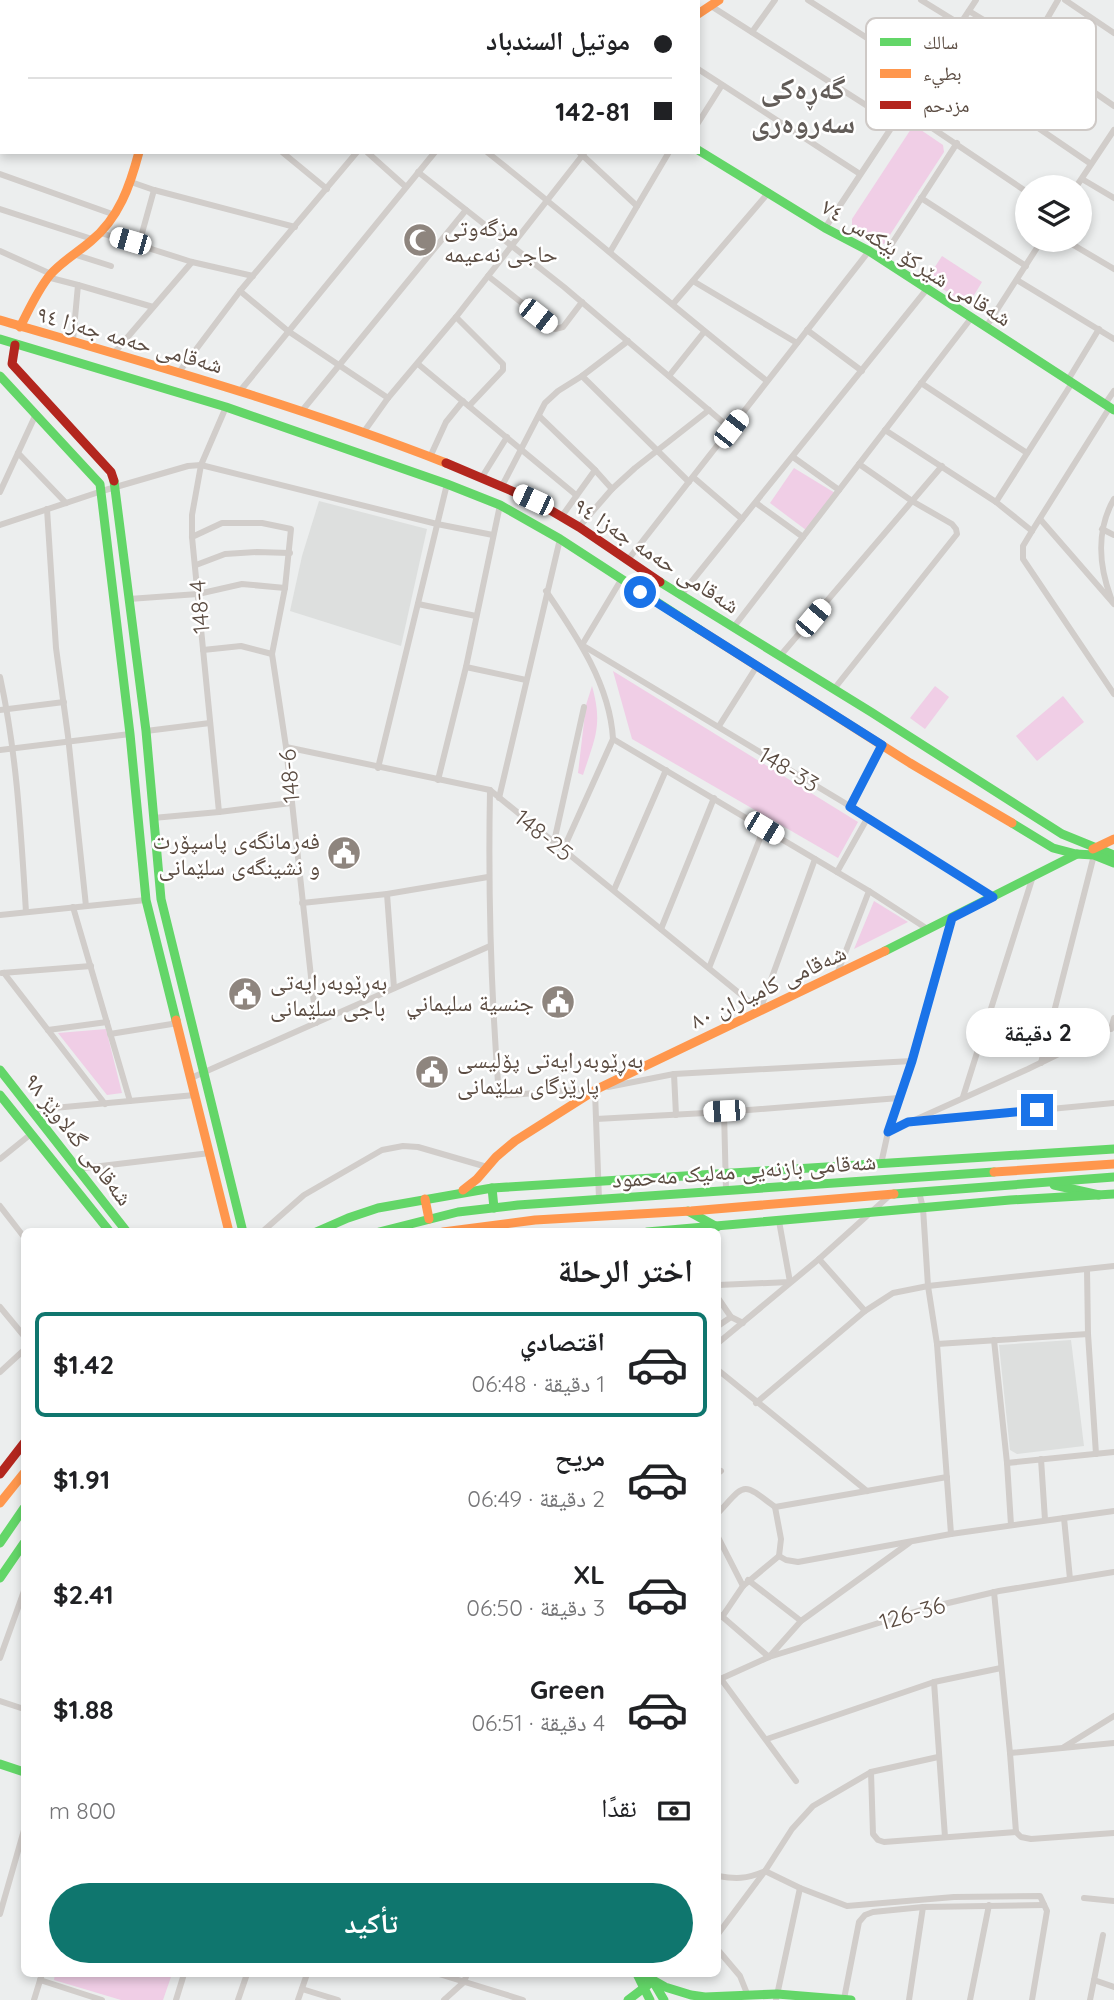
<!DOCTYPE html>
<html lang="ar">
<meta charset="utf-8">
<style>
:root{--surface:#fff;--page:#f6f6f6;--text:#202124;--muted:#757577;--line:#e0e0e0;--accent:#0f766e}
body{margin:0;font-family:Quicksand,"Noto Naskh Arabic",sans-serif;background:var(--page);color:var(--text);direction:rtl;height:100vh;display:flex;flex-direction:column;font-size:26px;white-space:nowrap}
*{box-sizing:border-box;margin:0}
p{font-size:23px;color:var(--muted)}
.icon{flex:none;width:38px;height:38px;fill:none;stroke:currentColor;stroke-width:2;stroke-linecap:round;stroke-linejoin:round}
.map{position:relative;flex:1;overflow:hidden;direction:ltr}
.side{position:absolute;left:21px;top:1228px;width:700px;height:749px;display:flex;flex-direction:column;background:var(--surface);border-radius:10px;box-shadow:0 4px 10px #0003;direction:rtl}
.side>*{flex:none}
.banner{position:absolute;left:0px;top:0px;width:700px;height:154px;box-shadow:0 4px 10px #0003;direction:rtl;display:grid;align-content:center;height:154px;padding:0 28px;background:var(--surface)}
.fabs{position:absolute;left:1015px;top:175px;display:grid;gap:14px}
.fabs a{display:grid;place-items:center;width:77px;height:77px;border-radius:50%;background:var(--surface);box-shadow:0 4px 10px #0003;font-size:35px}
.end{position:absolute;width:32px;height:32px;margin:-16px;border:9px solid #1a73e8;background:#fff;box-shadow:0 0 0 4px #fff}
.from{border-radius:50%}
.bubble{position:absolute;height:49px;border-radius:24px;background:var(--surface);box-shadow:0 4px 10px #0003;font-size:23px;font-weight:800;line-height:49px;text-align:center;direction:rtl}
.car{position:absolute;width:21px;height:42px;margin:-21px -10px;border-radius:9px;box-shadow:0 0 5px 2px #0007;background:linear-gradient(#fff 24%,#345 0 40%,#fff 0 76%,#345 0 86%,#fff 0)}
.banner b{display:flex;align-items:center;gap:24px;height:66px;font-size:26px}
.banner b+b{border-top:2px solid var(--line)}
.banner i{width:18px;height:18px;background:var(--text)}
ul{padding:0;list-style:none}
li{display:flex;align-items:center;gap:21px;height:105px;margin:0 14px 10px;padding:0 14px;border:4px solid transparent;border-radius:10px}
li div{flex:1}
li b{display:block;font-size:26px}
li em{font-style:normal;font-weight:800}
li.selected{border-color:var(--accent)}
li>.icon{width:63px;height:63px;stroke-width:1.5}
h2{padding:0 28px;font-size:32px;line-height:84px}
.pay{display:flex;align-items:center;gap:18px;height:77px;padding:0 28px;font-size:26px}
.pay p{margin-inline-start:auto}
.cta{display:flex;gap:14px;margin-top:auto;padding:14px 28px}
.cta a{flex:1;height:80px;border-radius:42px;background:var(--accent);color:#fff;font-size:28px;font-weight:800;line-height:80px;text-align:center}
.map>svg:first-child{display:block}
.education{fill:#dddfde}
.green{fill:#f0cee6}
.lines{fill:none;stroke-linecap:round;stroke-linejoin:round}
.street{stroke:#d1cdca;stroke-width:6}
.fast{stroke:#63d668;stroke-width:9}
.slow{stroke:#ff974d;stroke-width:9}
.jam{stroke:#b3261e;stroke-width:9}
.route{stroke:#1a73e8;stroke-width:9}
.labels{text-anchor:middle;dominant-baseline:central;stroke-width:5;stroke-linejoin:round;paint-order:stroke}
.poi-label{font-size:23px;fill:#5b4c42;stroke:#fff;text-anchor:start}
.street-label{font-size:23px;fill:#5b4c42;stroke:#fff}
.district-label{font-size:30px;font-weight:bold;fill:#625c58;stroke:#fff}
.key{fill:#fff;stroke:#cec9c6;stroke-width:2}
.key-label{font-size:19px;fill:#5b4c42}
</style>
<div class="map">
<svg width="1114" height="2000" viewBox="0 0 1114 2000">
<rect width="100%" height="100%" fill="#eceeee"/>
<g class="education">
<path d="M 319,501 L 427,529 L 401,646 L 290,611 L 302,556 Z"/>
<path d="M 1071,1340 L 1084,1446 L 1017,1454 L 1010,1450 L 999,1345 Z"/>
</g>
<g class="green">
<path d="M 918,128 L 943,145 L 944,152 L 884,244 L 877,244 L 852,225 L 852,219 L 911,129 Z"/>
<path d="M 942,256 L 982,282 L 968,305 L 927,279 Z"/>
<path d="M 794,468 L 835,493 L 806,530 L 770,503 Z"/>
<path d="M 613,671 L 858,822 L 838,858 L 632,739 Z"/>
<path d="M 592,686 C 603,725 595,738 583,775 L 578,773 L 586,705 Z"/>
<path d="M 935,686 L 949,697 L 925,729 L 910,718 Z"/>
<path d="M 1063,696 L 1084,722 L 1037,761 L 1016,736 Z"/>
<path d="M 874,901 L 908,922 L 854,949 Z"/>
<path d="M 106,1029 L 122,1093 L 107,1095 L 58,1033 Z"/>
<path d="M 55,1974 L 172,1974 L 163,2000 L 121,2000 L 54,1980 Z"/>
</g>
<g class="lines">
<g class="street">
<path d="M 10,0 L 14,2"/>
<path d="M 110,0 L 113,2"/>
<path d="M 330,0 L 333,2"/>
<path d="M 636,0 L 638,2"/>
<path d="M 808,0 L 926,76"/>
<path d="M 921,0 L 960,24"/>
<path d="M 1065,0 L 1114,33"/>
<path d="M 34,2 L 35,0"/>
<path d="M 242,2 L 243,0"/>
<path d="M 417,2 L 418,0"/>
<path d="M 500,2 L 502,0"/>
<path d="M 573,2 L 574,0"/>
<path d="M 711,6 L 894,123"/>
<path d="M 969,11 L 1030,48 L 1114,106"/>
<path d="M 752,32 L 775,0"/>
<path d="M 1030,48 L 1058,0"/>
<path d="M 937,59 L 1091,164"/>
<path d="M 698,69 L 860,174"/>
<path d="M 0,98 L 2,91"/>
<path d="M 0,106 L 2,106"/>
<path d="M 904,109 L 1027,192"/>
<path d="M 698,123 L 722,85"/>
<path d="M 282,152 L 327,189"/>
<path d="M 367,152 L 406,187"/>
<path d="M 487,152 C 582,227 672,307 767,381"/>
<path d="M 579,152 L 637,206"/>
<path d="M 418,172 L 564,287 L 731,429"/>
<path d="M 0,174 L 115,215"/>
<path d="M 1082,179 L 1114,198"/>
<path d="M 131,182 L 154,190 L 295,227"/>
<path d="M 1076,187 L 1114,130"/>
<path d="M 921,198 L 1026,266"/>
<path d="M 0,209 L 92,239"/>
<path d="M 825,228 L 976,0"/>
<path d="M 101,233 L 192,262 L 253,276"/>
<path d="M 1065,240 L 1114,269"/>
<path d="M 139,244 L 154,190"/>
<path d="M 0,251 L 51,274"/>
<path d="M 610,252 L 669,152"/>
<path d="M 73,254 L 111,266"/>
<path d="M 882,259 L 957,143"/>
<path d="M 488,276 L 555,329 L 563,327 L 582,302"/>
<path d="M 47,277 L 78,285 L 73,340"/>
<path d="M 1017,280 L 1114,339"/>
<path d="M 693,281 L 797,343"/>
<path d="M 78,285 L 153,307"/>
<path d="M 240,291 L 288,331 L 388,398"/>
<path d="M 673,304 L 769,192"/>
<path d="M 456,317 L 503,364 L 503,370 L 469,406"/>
<path d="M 986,327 L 1042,240"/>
<path d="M 807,330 L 862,371"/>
<path d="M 114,353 L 192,262"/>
<path d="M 418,364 L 576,495"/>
<path d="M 179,372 L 240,291 L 357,152"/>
<path d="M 582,376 L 689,482"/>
<path d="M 669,376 L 704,332"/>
<path d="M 1068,380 L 1099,329"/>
<path d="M 921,383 L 1027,453"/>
<path d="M 240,391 L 435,152"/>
<path d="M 1105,404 L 1114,391"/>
<path d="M 1110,407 L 1032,531 L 1023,546 L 1023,559 L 1114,694"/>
<path d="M 301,412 L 466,210"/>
<path d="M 539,416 L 595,470 L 612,489"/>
<path d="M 885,430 L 996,502 L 1032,531"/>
<path d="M 363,433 L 388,398 L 456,317 L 585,152"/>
<path d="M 18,453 L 66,503"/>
<path d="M 430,457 L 446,422 L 463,401"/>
<path d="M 793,457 L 839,490"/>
<path d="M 482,477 L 507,437"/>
<path d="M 693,477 L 742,519"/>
<path d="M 502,486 L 545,403 L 558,391 L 582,376 L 628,341"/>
<path d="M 0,492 L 36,414"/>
<path d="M 996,502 L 1072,383"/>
<path d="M 756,503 L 803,537"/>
<path d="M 47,509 L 56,648 L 68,736 L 86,906"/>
<path d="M 562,516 L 595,470"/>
<path d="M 1040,519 L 1114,604"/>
<path d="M 0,525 L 102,491 L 188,466 L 201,465 L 437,524 L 493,535"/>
<path d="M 579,527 L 612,489 L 635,468 L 709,410"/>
<path d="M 1102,529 L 1114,535"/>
<path d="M 192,537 L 222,523 L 262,523 L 291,529 L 285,588 L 272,654 L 286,747 L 316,1023"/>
<path d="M 627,561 L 869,251"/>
<path d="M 196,565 L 225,554 L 257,552 L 290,553"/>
<path d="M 621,580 L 582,645 L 868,817 L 993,897"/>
<path d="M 546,591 C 576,635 610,684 613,739 L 563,850"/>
<path d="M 680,596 L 927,289"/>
<path d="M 1111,598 C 1099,566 1096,530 1114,499"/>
<path d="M 129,599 L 198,594 L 242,584 L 285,588"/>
<path d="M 418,604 L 476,616"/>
<path d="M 733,628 L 972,317"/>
<path d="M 203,650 L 241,646 L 272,654"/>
<path d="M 780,656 L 942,466"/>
<path d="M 466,667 L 526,680"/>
<path d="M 0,677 C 17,754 21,833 26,912"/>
<path d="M 834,689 L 957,534 L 956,529 L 952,524 L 912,501 L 859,464"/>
<path d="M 0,710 L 64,702"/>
<path d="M 719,726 L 757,666"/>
<path d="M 146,731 L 210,723"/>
<path d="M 613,739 L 869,891 L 929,930"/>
<path d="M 286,747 L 490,790 L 760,1010 L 815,859"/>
<path d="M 0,750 L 130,734"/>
<path d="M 378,768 L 447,484"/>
<path d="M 438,780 L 466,667 L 500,505"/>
<path d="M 490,790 C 488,892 491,994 499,1096 L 584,1089 L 595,1092 L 599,1199"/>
<path d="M 499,798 L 560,539"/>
<path d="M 850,807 L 882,745"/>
<path d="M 219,812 L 192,537 L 192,515 L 201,465 L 226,407"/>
<path d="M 153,818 L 219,812 L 291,803"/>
<path d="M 554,842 L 584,707"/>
<path d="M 837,872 L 868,817"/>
<path d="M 614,890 L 666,770"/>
<path d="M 387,894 L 394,988"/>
<path d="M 302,903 L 387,894 L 488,877"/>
<path d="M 73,907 L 130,1101"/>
<path d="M 0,915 L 146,900"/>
<path d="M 661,929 L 714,798"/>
<path d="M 709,968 L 764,828"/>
<path d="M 2,973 L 91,966"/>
<path d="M 4,973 L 105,1104"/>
<path d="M 837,974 L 869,891"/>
<path d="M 1111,1029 L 1114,1018"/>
<path d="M 48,1030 L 107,1022"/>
<path d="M 110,1034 L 178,1023"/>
<path d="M 1041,1063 L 1094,855"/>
<path d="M 674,1074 L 676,1115"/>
<path d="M 191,1078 L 490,946"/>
<path d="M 608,1087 L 674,1074 L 912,1061"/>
<path d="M 963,1097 L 1033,876"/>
<path d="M 32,1110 L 195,1095"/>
<path d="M 724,1112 L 726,1190"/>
<path d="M 596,1119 L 724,1112 L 899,1098"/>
<path d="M 914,1122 L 1114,1103"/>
<path d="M 888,1132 L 1028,1069 L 1114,1027"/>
<path d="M 0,1159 L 31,1134"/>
<path d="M 881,1164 L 888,1132 L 912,1061 L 952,918"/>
<path d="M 76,1169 L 210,1153"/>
<path d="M 919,1192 L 923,1208 L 928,1286 L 937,1344 L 951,1534"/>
<path d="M 0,1206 L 24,1237"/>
<path d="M 262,1232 L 304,1195 L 382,1150 L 403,1146 L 418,1147 L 487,1167"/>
<path d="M 819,1259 L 865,1311"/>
<path d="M 1087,1269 L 1088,1334 L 1096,1454"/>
<path d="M 718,1285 L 790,1282 L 779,1221"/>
<path d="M 718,1298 L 731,1317 L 743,1323"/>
<path d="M 0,1307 L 24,1336"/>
<path d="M 718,1326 L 731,1317"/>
<path d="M 994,1340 L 1007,1463 L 1011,1525"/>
<path d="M 718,1343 L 819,1259 L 889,1196"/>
<path d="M 937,1344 L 1088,1334"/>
<path d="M 718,1370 L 867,1491"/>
<path d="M 0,1372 L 24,1350"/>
<path d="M 756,1403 L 865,1311 L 893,1293 L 928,1286 L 1114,1266"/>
<path d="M 1041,1459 L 1045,1520"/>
<path d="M 1007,1463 L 1114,1452"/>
<path d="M 718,1473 L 721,1471"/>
<path d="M 775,1507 L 947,1477"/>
<path d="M 718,1513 C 746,1483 741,1481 775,1507 L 781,1539 L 779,1556"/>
<path d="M 1064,1518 L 1070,1579"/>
<path d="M 718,1537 L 743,1586"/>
<path d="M 779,1556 L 786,1560 L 798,1562 L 951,1534 L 1114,1511"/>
<path d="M 748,1580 L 801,1621"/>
<path d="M 994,1592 L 1010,1753 L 1016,1832"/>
<path d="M 718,1613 L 769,1657 L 801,1621 L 909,1543"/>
<path d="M 722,1617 L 743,1586 L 779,1556"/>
<path d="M 0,1658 L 24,1591"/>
<path d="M 721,1679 L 796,1781"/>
<path d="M 718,1680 L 769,1657 L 927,1608 L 999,1591 L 1114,1572"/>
<path d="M 934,1682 L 945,1837"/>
<path d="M 0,1701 L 24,1709"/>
<path d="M 767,1739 L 934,1682 L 1001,1668"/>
<path d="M 1064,1747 L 1114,1716"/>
<path d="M 1010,1753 L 1114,1743"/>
<path d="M 871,1772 L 873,1834 L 878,1840 L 884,1842 L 1016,1832"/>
<path d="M 1016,1832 L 1021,1837 L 1031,1839 L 1114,1833"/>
<path d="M 765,1871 L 800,1888 L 847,1906 L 954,1897 L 1040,1896 L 1047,1911 L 1032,2000"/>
<path d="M 718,1876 C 735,1879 747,1879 763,1872"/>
<path d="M 1084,1898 L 1114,1901"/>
<path d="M 0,1914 L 24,1830"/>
<path d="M 718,1934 L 765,1871 L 792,1829 L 813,1806 L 871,1772 L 938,1757"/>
<path d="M 718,1950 L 740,1976 L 748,1996"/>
<path d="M 439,1974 L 523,2000"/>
<path d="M 40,1980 L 102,2000"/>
<path d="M 1094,1980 L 1114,1987"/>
<path d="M 302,1989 L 338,2000"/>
<path d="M 844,1999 L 859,1922 L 865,1915 L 873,1912 L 923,1907 L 1044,1905"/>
<path d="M 34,2000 L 42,1974"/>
<path d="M 176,2000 L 184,1974"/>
<path d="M 238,2000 L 247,1974"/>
<path d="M 298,2000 L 307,1974"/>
<path d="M 444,2000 L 464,1982 L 467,1974"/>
<path d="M 776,2000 L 800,1888"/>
<path d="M 909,2000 L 923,1907"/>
<path d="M 970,2000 L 989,1905"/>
<path d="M 1090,2000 L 1103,1935"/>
</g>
<g class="fast">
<path d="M 142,0 L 142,2"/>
<path d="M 462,0 L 465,2"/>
<path d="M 698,150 L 825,228 L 869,251 L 1114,410"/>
<path d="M 0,339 L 226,407 L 447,484 L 500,505 L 560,539 L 700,630"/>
<path d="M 0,376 L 100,484 L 130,734 L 146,900 L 176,1020"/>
<path d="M 114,481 L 146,731 L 161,899 L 243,1232"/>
<path d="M 660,582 L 871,712 L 1062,834 L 1114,855"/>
<path d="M 1012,823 L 1053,848 L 1076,854 L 1094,855 L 1114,863"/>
<path d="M 885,951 L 1077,854"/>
<path d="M 0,1070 L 127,1232"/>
<path d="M 0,1095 L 110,1232"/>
<path d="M 1054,1185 L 1099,1195"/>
<path d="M 492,1188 L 494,1208"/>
<path d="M 894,1194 L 1114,1177"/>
<path d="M 688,1211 L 717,1227"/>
<path d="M 316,1232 L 348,1218 L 378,1208 L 492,1188 L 1114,1149"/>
<path d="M 379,1232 L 458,1212 L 518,1205 L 994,1172"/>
<path d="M 647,1232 L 1010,1200 L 1114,1194"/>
<path d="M 0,1543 L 24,1508"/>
<path d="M 0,1578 L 24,1543"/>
<path d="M 0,1764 L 24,1772"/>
<path d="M 637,1974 L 650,2000"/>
<path d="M 642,1974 L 665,1987 L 691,1995 L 705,1997 L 777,1994 L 851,2000"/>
<path d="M 654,1983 L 664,2000"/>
<path d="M 628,2000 L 653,1981"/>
</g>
<g class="slow">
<path d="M 698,14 L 719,0"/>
<path d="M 0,320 C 150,364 300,406 446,463"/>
<path d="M 20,327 C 29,310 37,291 50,275 C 61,262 77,253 91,241 C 119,218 130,186 139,152"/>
<path d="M 700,630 L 910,763 L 1012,823"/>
<path d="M 1093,849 L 1114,839"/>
<path d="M 176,1020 L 229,1232"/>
<path d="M 994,1172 L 1114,1164"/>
<path d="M 463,1190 L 477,1179 L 496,1157 L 515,1141 L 597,1089 L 885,951"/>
<path d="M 425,1199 L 429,1219"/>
<path d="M 443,1232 L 535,1220 L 691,1211 L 894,1194"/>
<path d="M 0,1503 L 24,1473"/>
</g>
<g class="jam">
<path d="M 15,345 L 12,364 L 111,472 L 114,481"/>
<path d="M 446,463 L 533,500 L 579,527 L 660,582"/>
<path d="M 0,1474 L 24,1443"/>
</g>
</g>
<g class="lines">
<path class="route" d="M 640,592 L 882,745 L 850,807 L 993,897 L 952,918 L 912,1061 L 888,1132 L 908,1122 L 1037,1110"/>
</g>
<defs>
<g id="mosque-disc" transform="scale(1.75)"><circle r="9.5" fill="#8e857e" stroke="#fff"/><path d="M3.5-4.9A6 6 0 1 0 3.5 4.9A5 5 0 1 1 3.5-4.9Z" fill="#fff"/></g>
<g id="civic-disc" transform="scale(1.75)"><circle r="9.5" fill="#8e857e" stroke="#fff"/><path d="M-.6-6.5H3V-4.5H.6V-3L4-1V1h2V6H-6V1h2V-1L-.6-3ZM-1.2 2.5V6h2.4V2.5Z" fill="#fff"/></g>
</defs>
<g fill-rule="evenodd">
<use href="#mosque-disc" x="420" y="240"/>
<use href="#civic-disc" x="344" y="853"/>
<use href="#civic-disc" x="245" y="994"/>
<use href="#civic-disc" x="558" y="1002"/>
<use href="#civic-disc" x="432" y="1072"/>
</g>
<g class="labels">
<g class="poi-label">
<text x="444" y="227">مزگەوتی<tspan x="444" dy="26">حاجی نەعیمە</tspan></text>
<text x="320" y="840" text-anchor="end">فەرمانگەی پاسپۆرت<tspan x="320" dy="26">و نشینگەی سلێمانی</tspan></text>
<text x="270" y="981">بەڕێوبەرایەتی<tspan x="270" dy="26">باجی سلێمانی</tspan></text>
<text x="534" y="1002" text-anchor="end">جنسية سليماني</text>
<text x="457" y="1059">بەڕێوبەرایەتی پۆلیسی<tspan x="457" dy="26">پارێزگای سلێمانی</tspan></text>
</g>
<g class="street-label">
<text transform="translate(917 262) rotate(32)">شەقامی شێرکۆ بێکەس ٧٤</text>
<text transform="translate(130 339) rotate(16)">شەقامی حەمە جەزا ٩٤</text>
<text transform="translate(657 555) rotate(33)">شەقامی حەمە جەزا ٩٤</text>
<text transform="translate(199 607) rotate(-95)">148-4</text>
<text transform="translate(789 769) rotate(31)">148-33</text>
<text transform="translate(289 776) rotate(-95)">148-6</text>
<text transform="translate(544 835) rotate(39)">148-25</text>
<text transform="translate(768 986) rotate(-25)">شەقامی کامیاران ٨٠</text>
<text transform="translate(79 1139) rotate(52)">شەقامی گەلاوێژ ٩٨</text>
<text transform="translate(744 1170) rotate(-4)">شەقامی بازنەیی مەلیک مەحمود</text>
<text transform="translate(912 1613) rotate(-16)">126-36</text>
</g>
<g class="district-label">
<text x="803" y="88">گەڕەکی<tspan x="803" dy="34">سەروەری</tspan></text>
</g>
</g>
<rect x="866" y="18" width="230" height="112" rx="10" class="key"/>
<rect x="880" y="38" width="31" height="8" fill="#63d668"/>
<rect x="880" y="69" width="31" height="9" fill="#ff974d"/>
<rect x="880" y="101" width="31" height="8" fill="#b3261e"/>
<g class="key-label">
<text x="923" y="49">سالك</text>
<text x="923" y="80">بطيء</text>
<text x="923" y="112">مزدحم</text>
</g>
</svg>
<div class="fabs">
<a><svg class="icon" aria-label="layers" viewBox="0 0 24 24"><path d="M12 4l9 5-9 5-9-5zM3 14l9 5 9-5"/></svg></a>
</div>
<i class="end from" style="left:640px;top:592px"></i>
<i class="end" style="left:1037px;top:1110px"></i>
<div class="bubble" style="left:966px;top:1008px;width:144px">2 دقيقة</div>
<i class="car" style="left:130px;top:241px;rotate:286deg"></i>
<i class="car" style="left:538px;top:316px;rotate:128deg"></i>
<i class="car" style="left:731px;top:429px;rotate:38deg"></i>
<i class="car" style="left:533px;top:500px;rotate:295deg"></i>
<i class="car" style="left:813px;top:618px;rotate:40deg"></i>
<i class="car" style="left:764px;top:828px;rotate:121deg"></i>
<i class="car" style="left:724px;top:1111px;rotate:266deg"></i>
<div class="banner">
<b><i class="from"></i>موتيل السندباد</b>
<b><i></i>142-81</b>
</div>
<section class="side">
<h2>اختر الرحلة</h2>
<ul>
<li class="selected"><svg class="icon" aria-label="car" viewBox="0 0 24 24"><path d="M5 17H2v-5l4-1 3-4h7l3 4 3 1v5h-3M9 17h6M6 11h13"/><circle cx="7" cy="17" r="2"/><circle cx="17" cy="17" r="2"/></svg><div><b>اقتصادي</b><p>1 دقيقة · 06:48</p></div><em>$1.42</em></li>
<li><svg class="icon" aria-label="car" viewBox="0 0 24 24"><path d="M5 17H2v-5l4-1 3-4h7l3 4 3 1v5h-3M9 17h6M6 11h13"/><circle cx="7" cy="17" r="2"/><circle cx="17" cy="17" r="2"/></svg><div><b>مريح</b><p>2 دقيقة · 06:49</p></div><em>$1.91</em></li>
<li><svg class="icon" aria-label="car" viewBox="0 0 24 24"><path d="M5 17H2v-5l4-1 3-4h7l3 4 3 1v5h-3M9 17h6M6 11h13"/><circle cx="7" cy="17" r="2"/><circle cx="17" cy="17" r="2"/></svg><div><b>XL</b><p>3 دقيقة · 06:50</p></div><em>$2.41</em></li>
<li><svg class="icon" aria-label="car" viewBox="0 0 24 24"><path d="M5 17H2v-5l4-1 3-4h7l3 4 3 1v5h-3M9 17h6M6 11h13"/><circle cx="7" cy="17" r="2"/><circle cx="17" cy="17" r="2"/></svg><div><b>Green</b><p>4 دقيقة · 06:51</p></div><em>$1.88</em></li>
</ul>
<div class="pay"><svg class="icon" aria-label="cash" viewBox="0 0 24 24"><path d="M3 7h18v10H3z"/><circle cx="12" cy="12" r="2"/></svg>نقدًا<p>800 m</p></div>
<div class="cta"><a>تأكيد</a></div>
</section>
</div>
